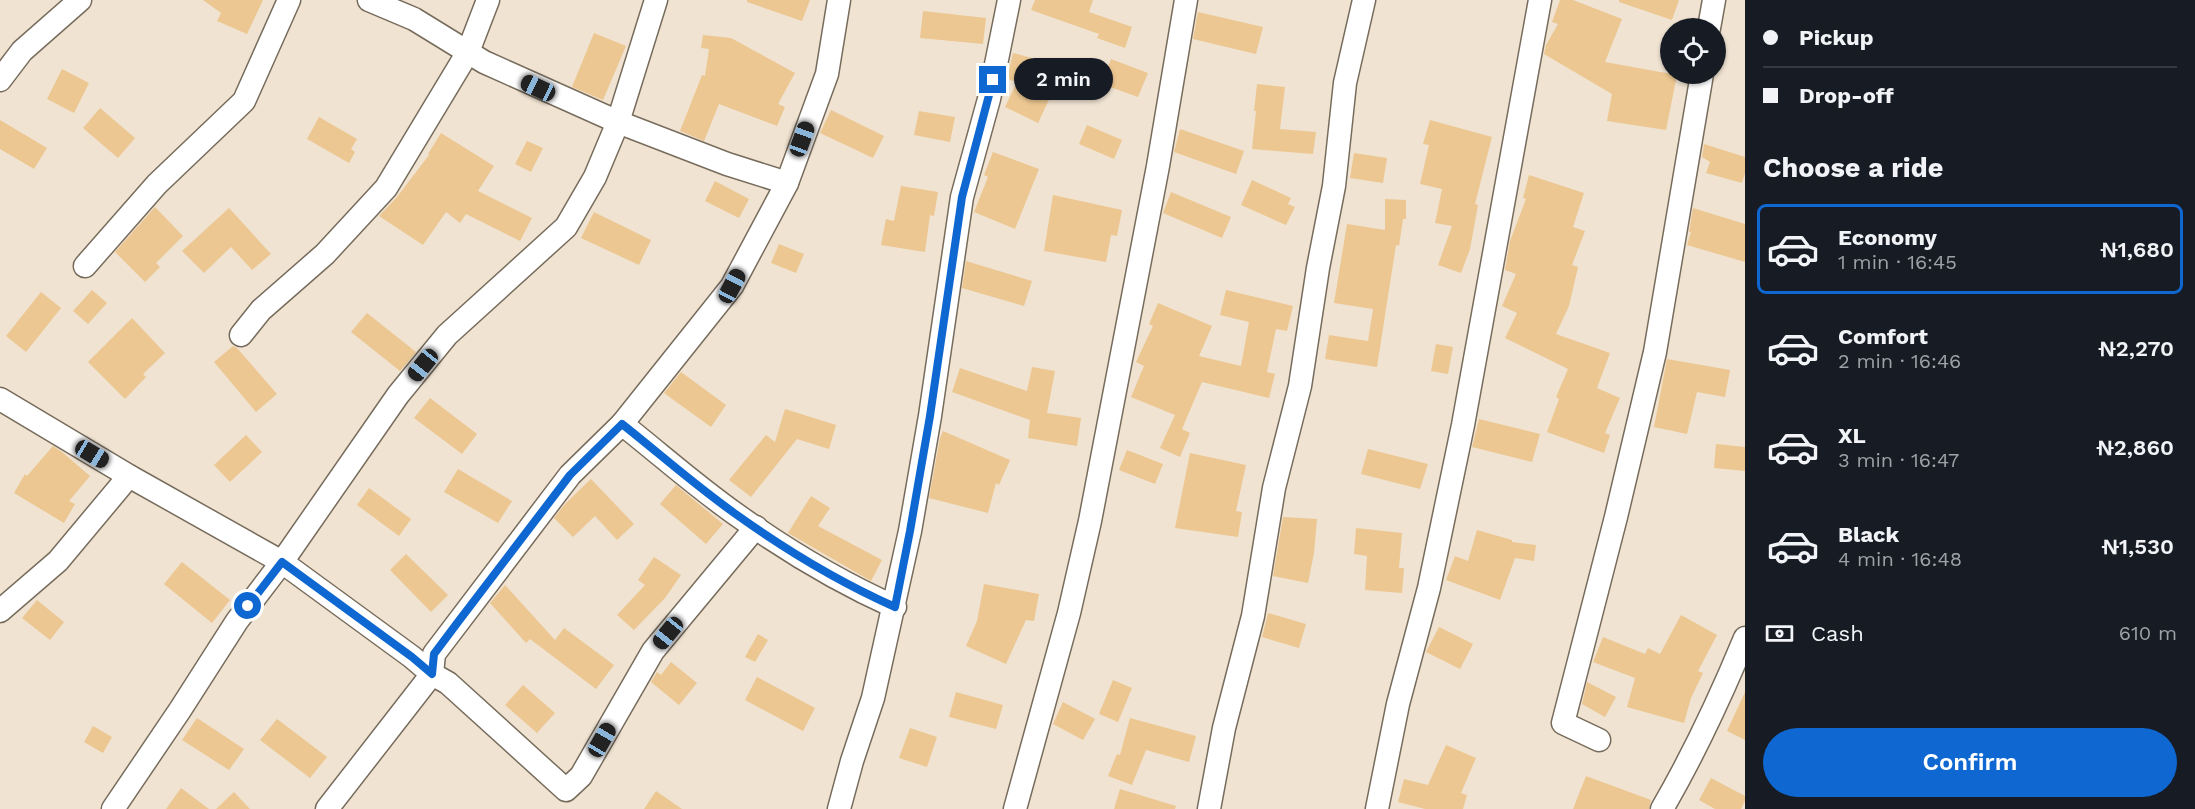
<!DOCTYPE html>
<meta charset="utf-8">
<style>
:root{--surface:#171b24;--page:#242831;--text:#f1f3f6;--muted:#9ea1a6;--line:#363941;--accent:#0f68d1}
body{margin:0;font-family:"Work Sans",sans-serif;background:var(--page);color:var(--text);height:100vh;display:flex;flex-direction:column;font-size:22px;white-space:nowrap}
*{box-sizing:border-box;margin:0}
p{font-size:20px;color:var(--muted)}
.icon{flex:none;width:33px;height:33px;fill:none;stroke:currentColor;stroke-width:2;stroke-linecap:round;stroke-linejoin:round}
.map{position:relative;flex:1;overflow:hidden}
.drawer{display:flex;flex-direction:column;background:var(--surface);width:450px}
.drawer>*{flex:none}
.top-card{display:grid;align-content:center;height:132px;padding:0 18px;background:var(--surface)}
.fabs{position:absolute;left:1660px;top:18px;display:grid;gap:12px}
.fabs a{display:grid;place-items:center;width:66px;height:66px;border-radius:50%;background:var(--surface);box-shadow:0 2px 4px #0004;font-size:30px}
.end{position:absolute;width:27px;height:27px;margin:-14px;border:8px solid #0f68d1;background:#fff;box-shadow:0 0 0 3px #fff}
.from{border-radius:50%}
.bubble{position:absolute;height:42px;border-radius:21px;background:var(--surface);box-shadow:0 2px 4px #0004;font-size:20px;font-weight:600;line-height:42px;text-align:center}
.car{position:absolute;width:18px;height:36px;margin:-18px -9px;border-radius:8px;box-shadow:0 0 4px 2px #0007;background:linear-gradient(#222 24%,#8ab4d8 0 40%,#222 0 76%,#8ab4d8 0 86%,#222 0)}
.top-card b{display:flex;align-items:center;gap:21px;height:57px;font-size:22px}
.top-card b+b{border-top:2px solid var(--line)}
.top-card i{width:15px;height:15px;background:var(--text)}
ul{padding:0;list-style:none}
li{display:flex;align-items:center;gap:18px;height:90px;margin:0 12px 9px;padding:0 6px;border:3px solid transparent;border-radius:9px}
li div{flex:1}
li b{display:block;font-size:22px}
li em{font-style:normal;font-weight:600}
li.current{border-color:var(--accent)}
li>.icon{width:54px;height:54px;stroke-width:1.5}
h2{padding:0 18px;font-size:27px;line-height:72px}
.pay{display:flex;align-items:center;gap:15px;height:66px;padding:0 18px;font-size:22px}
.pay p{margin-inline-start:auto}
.primary-button{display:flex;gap:12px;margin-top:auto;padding:12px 18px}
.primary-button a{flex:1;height:69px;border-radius:36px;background:var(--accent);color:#fff;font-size:24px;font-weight:600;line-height:69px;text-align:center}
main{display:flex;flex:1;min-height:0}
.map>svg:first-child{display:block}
.building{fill:#ecc791}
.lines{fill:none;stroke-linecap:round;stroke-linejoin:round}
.minor-casing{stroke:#776c5c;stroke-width:25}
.minor{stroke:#fff;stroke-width:22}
.route{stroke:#0f68d1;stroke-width:8}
</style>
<main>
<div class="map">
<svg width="1745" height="809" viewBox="0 0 1745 809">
<rect width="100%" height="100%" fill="#f0e3d2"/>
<g class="building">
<path d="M 203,0 L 263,0 L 247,34 L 217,21 L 221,13 Z"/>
<path d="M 747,0 L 810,0 L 802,21 L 747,2 Z"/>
<path d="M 1035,0 L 1093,0 L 1089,12 L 1132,27 L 1125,48 L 1097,38 L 1099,34 L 1031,10 Z"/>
<path d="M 1560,0 L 1573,0 L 1622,19 L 1605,62 L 1677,75 L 1666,130 L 1607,121 L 1612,94 L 1544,54 L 1546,45 L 1558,24 L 1552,22 Z"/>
<path d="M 1619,0 L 1679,0 L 1672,20 L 1619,2 Z"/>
<path d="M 923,11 L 986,18 L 983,44 L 920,38 Z"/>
<path d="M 1198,12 L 1263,27 L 1256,54 L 1193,39 Z"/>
<path d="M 594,33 L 626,46 L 603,100 L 572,87 Z"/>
<path d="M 703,35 L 731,38 L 795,73 L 778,104 L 785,107 L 777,126 L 719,104 L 704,141 L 680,131 L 702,75 L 705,76 L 709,49 L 701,48 Z"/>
<path d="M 1013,53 L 1081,71 L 1074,97 L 1053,91 L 1038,123 L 1005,107 L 1017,82 L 1007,79 Z"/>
<path d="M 1111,59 L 1148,73 L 1138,97 L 1102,84 Z"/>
<path d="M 62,69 L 89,83 L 74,113 L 47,99 Z"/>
<path d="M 1257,84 L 1285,87 L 1280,129 L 1316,132 L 1313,154 L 1252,149 L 1256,111 L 1254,111 Z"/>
<path d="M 100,108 L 135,138 L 118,158 L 83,128 Z"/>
<path d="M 831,110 L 884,136 L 873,158 L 820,133 Z"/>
<path d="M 919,111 L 955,117 L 950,142 L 914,135 Z"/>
<path d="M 319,117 L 357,139 L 351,149 L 355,152 L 349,163 L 307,139 Z"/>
<path d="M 0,120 L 47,148 L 34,169 L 0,149 Z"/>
<path d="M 1430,120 L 1492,137 L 1475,204 L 1478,205 L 1470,249 L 1461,273 L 1438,265 L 1452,226 L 1435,223 L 1442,189 L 1420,184 L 1429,145 L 1423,144 Z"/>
<path d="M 1087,125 L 1122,140 L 1114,159 L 1079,144 Z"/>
<path d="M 1180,129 L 1244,151 L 1236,174 L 1174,152 Z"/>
<path d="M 441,133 L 494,166 L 478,191 L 532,218 L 520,241 L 466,214 L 460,223 L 446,212 L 423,245 L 379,216 L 397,197 L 429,155 L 428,154 Z"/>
<path d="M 527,141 L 543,148 L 531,172 L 515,164 Z"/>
<path d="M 1704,144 L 1745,157 L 1745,173 L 1742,183 L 1706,173 L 1710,162 L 1702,157 Z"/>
<path d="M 993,152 L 1039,169 L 1015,229 L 974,212 L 988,177 L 984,175 Z"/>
<path d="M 1354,153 L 1387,158 L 1383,183 L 1350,178 Z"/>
<path d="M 1529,175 L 1584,193 L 1573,227 L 1585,231 L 1572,265 L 1578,267 L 1569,306 L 1556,334 L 1610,353 L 1597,388 L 1620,398 L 1605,433 L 1610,435 L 1604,453 L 1547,432 L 1559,399 L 1556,397 L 1568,369 L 1505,338 L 1517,313 L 1502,306 L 1516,274 L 1505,270 L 1510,241 L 1526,199 L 1523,198 Z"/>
<path d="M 1252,180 L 1291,198 L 1288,204 L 1295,207 L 1286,225 L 1241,205 Z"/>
<path d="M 715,181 L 749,199 L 739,218 L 705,201 Z"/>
<path d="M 901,186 L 938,192 L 934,216 L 930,215 L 925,252 L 881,245 L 886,219 L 894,221 Z"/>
<path d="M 1171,192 L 1231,217 L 1222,238 L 1163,213 Z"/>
<path d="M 1053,195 L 1122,210 L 1117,236 L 1111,235 L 1106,262 L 1044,251 Z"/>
<path d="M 1385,199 L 1406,200 L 1406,219 L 1403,219 L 1399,246 L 1396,245 L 1377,367 L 1325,359 L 1329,335 L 1368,341 L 1373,309 L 1334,303 L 1347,224 L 1385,230 Z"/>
<path d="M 155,207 L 183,236 L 156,263 L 160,267 L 145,282 L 115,252 Z"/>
<path d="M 229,208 L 271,254 L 252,270 L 231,247 L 204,273 L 182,251 Z"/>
<path d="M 1693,208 L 1745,224 L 1745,262 L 1687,245 L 1691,232 L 1689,232 Z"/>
<path d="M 594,212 L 651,240 L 639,265 L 581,238 Z"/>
<path d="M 779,244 L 804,254 L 796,273 L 771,263 Z"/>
<path d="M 966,261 L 1032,281 L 1024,306 L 962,288 Z"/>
<path d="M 92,290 L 107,303 L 88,324 L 73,311 Z"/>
<path d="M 1226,290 L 1293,306 L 1287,331 L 1276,329 L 1267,372 L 1275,374 L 1269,398 L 1202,382 L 1182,429 L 1190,433 L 1180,457 L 1160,448 L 1175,415 L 1131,397 L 1144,366 L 1136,362 L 1153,326 L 1149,324 L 1158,303 L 1212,326 L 1199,356 L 1241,366 L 1249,322 L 1220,315 Z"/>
<path d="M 41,292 L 61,308 L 26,352 L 6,336 Z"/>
<path d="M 367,313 L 416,352 L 400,371 L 351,332 Z"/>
<path d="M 132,318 L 165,353 L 143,374 L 146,377 L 125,399 L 88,362 Z"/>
<path d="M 1436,344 L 1453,347 L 1448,374 L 1431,371 Z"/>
<path d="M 233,346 L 237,348 L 277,394 L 256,412 L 214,362 Z"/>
<path d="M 1667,359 L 1730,370 L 1725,397 L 1697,392 L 1687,434 L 1654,427 Z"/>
<path d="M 1032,367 L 1055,371 L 1047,413 L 1081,418 L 1077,446 L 1028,438 L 1030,420 L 952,392 L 960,368 L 1027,391 Z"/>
<path d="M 681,372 L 726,405 L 711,427 L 664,393 Z"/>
<path d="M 430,398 L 477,434 L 462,454 L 414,418 Z"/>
<path d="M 785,409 L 836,425 L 829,449 L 797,439 L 751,497 L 729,480 L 766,435 L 775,442 Z"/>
<path d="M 1479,419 L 1540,434 L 1532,462 L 1472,447 Z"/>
<path d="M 943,431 L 1010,460 L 999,485 L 996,483 L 988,513 L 929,498 L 940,438 Z"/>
<path d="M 246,435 L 262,452 L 230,482 L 214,465 Z"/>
<path d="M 1716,444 L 1745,447 L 1745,471 L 1714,468 Z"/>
<path d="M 53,446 L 62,452 L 90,476 L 69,501 L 75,504 L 64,523 L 14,493 L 25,474 L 27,476 Z"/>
<path d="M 1368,449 L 1428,464 L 1420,489 L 1361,474 Z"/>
<path d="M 1127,450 L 1163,464 L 1155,484 L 1119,470 Z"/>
<path d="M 1190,453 L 1246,465 L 1236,511 L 1242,512 L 1238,537 L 1175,528 Z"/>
<path d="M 458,469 L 512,501 L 498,523 L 444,492 Z"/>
<path d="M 591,479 L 634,524 L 617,540 L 595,516 L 573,537 L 554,518 L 565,504 Z"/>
<path d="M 676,485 L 723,524 L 706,544 L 660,504 Z"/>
<path d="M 369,488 L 411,519 L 399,536 L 357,505 Z"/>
<path d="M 811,496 L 830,508 L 818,526 L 882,560 L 871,581 L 788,533 Z"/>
<path d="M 1283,517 L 1317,519 L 1314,553 L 1308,583 L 1273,576 Z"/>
<path d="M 1356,528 L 1402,533 L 1399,568 L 1404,568 L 1402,593 L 1365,590 L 1367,556 L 1354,554 Z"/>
<path d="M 1477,530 L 1512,540 L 1512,542 L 1536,545 L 1534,561 L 1515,558 L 1500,600 L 1446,580 L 1455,556 L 1468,561 Z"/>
<path d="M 406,554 L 448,595 L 431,612 L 390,570 Z"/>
<path d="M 654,557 L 681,575 L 665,598 L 634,630 L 617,615 L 645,585 L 638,580 Z"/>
<path d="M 182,562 L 230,600 L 212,623 L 164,584 Z"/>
<path d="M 984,584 L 1039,594 L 1034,621 L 1026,620 L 1006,664 L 966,646 L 977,621 Z"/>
<path d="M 505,585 L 555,640 L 564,628 L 614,665 L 596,689 L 530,639 L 526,643 L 490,603 Z"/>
<path d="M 37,600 L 64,622 L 50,640 L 22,618 Z"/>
<path d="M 1268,613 L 1306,624 L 1299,648 L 1262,637 Z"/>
<path d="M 1681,615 L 1717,635 L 1698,671 L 1703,673 L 1691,698 L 1684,723 L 1627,707 L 1635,678 L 1593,662 L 1603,637 L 1645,654 L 1648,648 L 1660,654 Z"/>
<path d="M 1439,627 L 1473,644 L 1460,669 L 1426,652 Z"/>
<path d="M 758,634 L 768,640 L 755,662 L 745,657 Z"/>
<path d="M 671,662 L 697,683 L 679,705 L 651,682 L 657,672 L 661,675 Z"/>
<path d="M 757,677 L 815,708 L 803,731 L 745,700 Z"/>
<path d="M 1113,680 L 1132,688 L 1118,722 L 1099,714 Z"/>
<path d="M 1587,682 L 1616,697 L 1605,717 L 1582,704 Z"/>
<path d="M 523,685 L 555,713 L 537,733 L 505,705 Z"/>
<path d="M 956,692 L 1003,705 L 996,729 L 949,717 Z"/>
<path d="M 1745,692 L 1745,740 L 1727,731 Z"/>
<path d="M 1063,702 L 1095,719 L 1083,740 L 1053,724 Z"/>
<path d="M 197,718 L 244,749 L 229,770 L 182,740 Z"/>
<path d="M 1130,718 L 1196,736 L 1189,762 L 1146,750 L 1132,785 L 1108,776 L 1117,754 L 1120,755 Z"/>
<path d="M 277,719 L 327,757 L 310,778 L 260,740 Z"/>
<path d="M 93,726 L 112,737 L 103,753 L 84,742 Z"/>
<path d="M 910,728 L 937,737 L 927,767 L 899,758 Z"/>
<path d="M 1446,745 L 1476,758 L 1461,793 L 1467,795 L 1463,809 L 1425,809 L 1398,802 L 1404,779 L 1428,785 Z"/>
<path d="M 1586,776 L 1651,800 L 1649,809 L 1573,809 Z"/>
<path d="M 1711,778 L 1745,796 L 1745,801 L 1741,809 L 1715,809 L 1699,800 Z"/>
<path d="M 181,788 L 209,809 L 166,809 Z"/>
<path d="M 1120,789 L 1176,806 L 1175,809 L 1114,809 Z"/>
<path d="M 656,791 L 682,809 L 644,809 Z"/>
<path d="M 234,792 L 250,809 L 216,809 Z"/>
</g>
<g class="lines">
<g class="minor-casing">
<g id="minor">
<path d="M 369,0 L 414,19 L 484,62 L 618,122 L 656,0"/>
<path d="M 839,0 L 827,74 L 787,183 L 732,286 L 622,424 C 660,454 697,487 737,515 C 786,550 839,582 895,607"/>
<path d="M 1709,28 L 1714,0"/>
<path d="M 0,80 L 22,51 L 80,0"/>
<path d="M 85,266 L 157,184 L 244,101 L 289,0"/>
<path d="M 241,335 L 261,310 L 325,254 L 386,188 L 468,52 L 488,0"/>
<path d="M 0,399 L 129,476 L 282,562 L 412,657 L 432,674 L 434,654 L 570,475 L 622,424"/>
<path d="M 0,611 L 58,561 L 129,476"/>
<path d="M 1599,740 L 1563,723 L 1616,517 L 1655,352 L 1702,74"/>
<path d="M 113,809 L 180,710 L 237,621 L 282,562 L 398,395 L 447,335 L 566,227 L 595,177 L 618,122 L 727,164 L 787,183"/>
<path d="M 327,809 L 432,674 L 448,683 L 566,790 L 581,776 L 653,651 L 756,527"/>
<path d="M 839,809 L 852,761 L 873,698 L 910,531 L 930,416 L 962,197 L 989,99 L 1009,0"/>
<path d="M 1015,809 L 1069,613 L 1090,521 L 1158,166 L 1186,0"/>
<path d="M 1209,809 L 1224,728 L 1253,616 L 1274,488 L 1300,386 L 1318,268 L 1334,186 L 1345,83 L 1364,0"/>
<path d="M 1377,809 L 1398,704 L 1429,588 L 1463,425 L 1540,0"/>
<path d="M 1662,809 C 1694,754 1721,696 1745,638"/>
</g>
</g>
<use href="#minor" class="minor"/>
</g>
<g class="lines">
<path class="route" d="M 248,606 L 282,562 L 412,657 L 432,674 L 434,654 L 458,622 L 570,475 L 622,424 C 660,454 697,487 737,515 C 786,550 839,582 895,607 L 910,531 L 930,416 L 962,197 L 993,80"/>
</g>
</svg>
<div class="fabs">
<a><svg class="icon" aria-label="locate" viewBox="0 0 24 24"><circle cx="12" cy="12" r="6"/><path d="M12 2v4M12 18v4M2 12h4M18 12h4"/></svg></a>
</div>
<i class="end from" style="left:248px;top:606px"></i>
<i class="end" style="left:993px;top:80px"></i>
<div class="bubble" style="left:1014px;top:58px;width:99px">2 min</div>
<i class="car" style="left:538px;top:88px;rotate:295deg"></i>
<i class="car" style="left:802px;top:139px;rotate:20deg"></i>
<i class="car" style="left:732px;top:286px;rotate:28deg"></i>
<i class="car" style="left:423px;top:365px;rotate:219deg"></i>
<i class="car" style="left:92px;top:454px;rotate:121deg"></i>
<i class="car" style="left:668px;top:633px;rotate:219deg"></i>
<i class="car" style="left:602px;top:740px;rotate:30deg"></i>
</div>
<section class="drawer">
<div class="top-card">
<b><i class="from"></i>Pickup</b>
<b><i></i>Drop-off</b>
</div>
<h2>Choose a ride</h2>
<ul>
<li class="current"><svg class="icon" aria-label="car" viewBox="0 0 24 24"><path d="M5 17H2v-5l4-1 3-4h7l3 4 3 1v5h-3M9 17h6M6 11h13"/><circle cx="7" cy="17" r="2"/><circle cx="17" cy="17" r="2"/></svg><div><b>Economy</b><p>1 min · 16:45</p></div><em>₦1,680</em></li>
<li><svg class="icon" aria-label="car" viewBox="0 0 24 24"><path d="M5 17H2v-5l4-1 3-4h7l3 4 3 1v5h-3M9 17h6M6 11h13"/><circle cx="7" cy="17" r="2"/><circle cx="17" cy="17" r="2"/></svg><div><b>Comfort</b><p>2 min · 16:46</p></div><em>₦2,270</em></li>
<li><svg class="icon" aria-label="car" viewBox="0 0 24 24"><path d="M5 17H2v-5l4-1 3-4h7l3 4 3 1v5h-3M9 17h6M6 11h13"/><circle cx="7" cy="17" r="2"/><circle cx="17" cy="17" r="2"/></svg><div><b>XL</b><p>3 min · 16:47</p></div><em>₦2,860</em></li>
<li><svg class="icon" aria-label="car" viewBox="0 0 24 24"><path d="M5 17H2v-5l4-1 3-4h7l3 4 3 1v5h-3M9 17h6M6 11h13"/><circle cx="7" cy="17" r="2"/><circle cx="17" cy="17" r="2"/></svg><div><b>Black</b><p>4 min · 16:48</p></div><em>₦1,530</em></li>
</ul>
<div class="pay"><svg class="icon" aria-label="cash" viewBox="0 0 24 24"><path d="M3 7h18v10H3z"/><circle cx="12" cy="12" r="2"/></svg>Cash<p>610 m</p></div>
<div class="primary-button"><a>Confirm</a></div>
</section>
</main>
